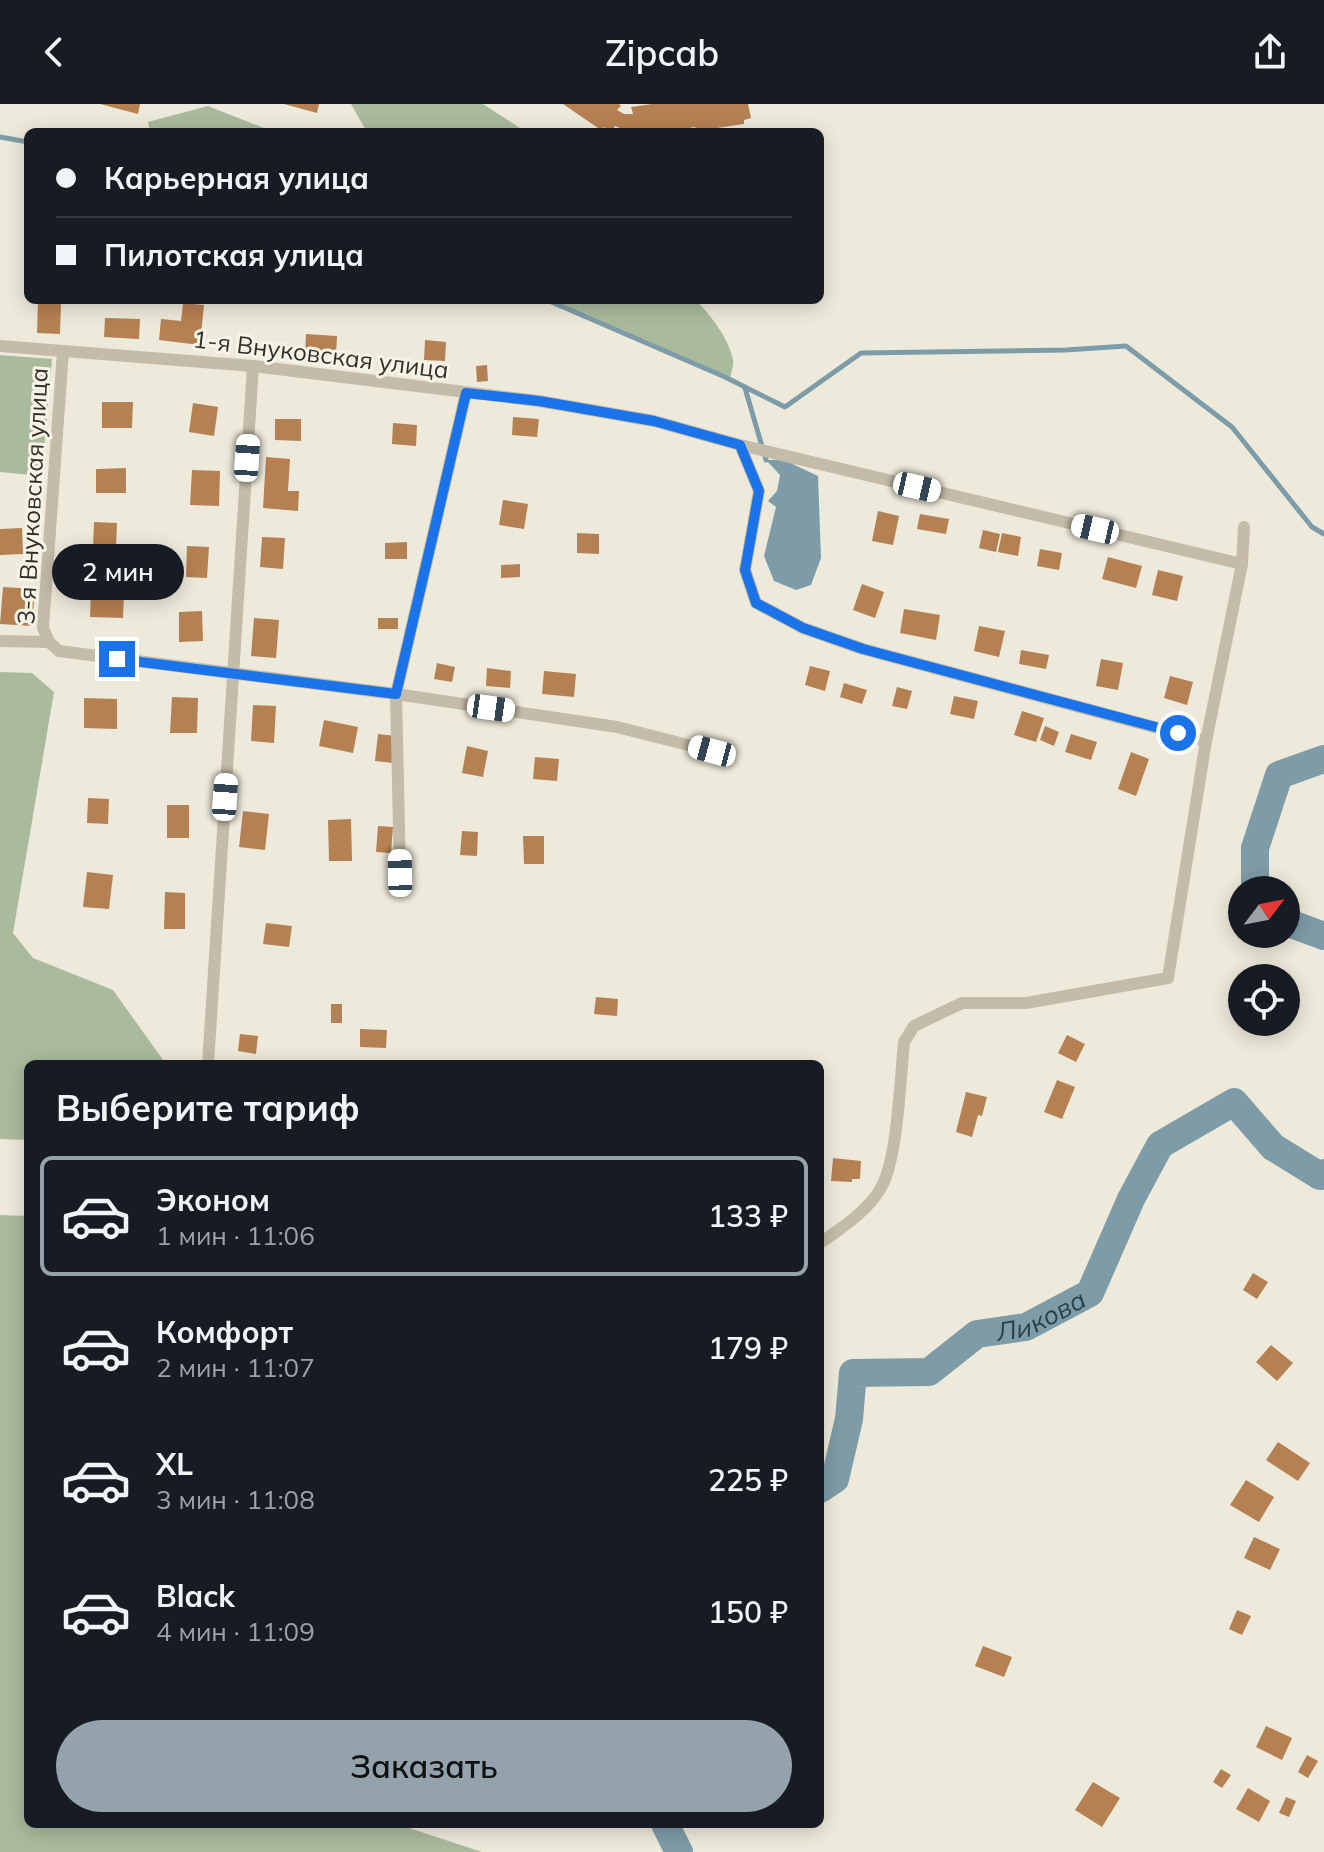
<!DOCTYPE html>
<html lang="ru">
<meta charset="utf-8">
<style>
:root{--surface:#171b24;--page:#20242c;--text:#f1f3f6;--muted:#9ea1a6;--line:#363941;--accent:#94a3ab}
body{margin:0;font-family:Mulish,sans-serif;background:var(--page);color:var(--text);height:100vh;display:flex;flex-direction:column;font-size:30px;white-space:nowrap}
*{box-sizing:border-box;margin:0}
p{font-size:26px;color:var(--muted)}
.icon{flex:none;width:44px;height:44px;fill:none;stroke:currentColor;stroke-width:2;stroke-linecap:round;stroke-linejoin:round}
.map{position:relative;flex:1;overflow:hidden}
.details{position:absolute;left:24px;top:956px;width:800px;height:768px;display:flex;flex-direction:column;background:var(--surface);border-radius:12px;box-shadow:0 4px 20px #0003}
.details>*{flex:none}
.top-card{position:absolute;left:24px;top:24px;width:800px;height:176px;border-radius:12px;box-shadow:0 4px 20px #0003;display:grid;align-content:center;height:176px;padding:0 32px;background:var(--surface)}
.needle{width:52px;rotate:58deg}
.buttons{position:absolute;left:1228px;top:772px;display:grid;gap:16px}
.buttons a{display:grid;place-items:center;width:72px;height:72px;border-radius:50%;background:var(--surface);box-shadow:0 4px 20px #0003;font-size:40px}
.end{position:absolute;width:36px;height:36px;margin:-18px;border:10px solid #1a73e8;background:#fff;box-shadow:0 0 0 4px #fff}
.from{border-radius:50%}
.bubble{position:absolute;height:56px;border-radius:28px;background:var(--surface);box-shadow:0 4px 20px #0003;font-size:26px;font-weight:600;line-height:56px;text-align:center}
.car{position:absolute;width:24px;height:48px;margin:-24px -12px;border-radius:10px;box-shadow:0 0 6px 2px #0007;background:linear-gradient(#fff 24%,#345 0 40%,#fff 0 76%,#345 0 86%,#fff 0)}
.top-card b{display:flex;align-items:center;gap:28px;height:76px;font-size:30px}
.top-card b+b{border-top:2px solid var(--line)}
.top-card i{width:20px;height:20px;background:var(--text)}
ul{padding:0;list-style:none}
li{display:flex;align-items:center;gap:24px;height:120px;margin:0 16px 12px;padding:0 16px;border:4px solid transparent;border-radius:12px}
li div{flex:1}
li b{display:block;font-size:30px}
li em{font-style:normal;font-weight:600}
li.on{border-color:var(--accent)}
li>.icon{width:72px;height:72px;stroke-width:1.5}
h2{padding:0 32px;font-size:36px;line-height:96px}
.action{display:flex;gap:16px;margin-top:auto;padding:16px 32px}
.action a{flex:1;height:92px;border-radius:48px;background:var(--accent);color:#111;font-size:32px;font-weight:600;line-height:92px;text-align:center}
header{display:flex;justify-content:space-between;align-items:center;height:104px;padding:0 32px;background:var(--surface);font-size:36px;font-weight:600}
.map>svg:first-child{display:block}
.green{fill:#aabb9d}
.water{fill:#7e9ca7}
.lines{fill:none;stroke-linecap:round;stroke-linejoin:round}
.stream{stroke:#7e9ca7;stroke-width:5}
.river{stroke:#7e9ca7;stroke-width:28}
.building{fill:#b68152}
.minor{stroke:#c4bca9;stroke-width:12}
.route{stroke:#1a73e8;stroke-width:10}
.labels{text-anchor:middle;dominant-baseline:central;stroke-width:6;stroke-linejoin:round;paint-order:stroke}
.street-label{font-size:24px;fill:#332e28;stroke:#f6f3e7}
.water-label{font-size:26px;font-style:italic;fill:#23424f;stroke:#f6f3e7}
</style>
<header><svg class="icon" aria-label="back" viewBox="0 0 24 24"><path d="M15 5l-7 7 7 7"/></svg>Zipcab<svg class="icon" aria-label="share" viewBox="0 0 24 24"><path d="M12 15V3M7 8l5-5 5 5M5 13v7h14v-7"/></svg></header>
<div class="map">
<svg width="1324" height="1748" viewBox="0 0 1324 1748">
<rect width="100%" height="100%" fill="#eeeadb"/>
<g class="green">
<path d="M 351,0 L 483,0 L 526,28 L 367,28 Z"/>
<path d="M 208,2 L 274,28 L 150,28 L 148,18 Z"/>
<path d="M 547,196 L 696,196 C 710,211 729,234 733,256 C 734,262 731,269 730,275 Z"/>
<path d="M 0,251 L 52,255 L 42,372 L 0,368 Z"/>
<path d="M 0,568 L 32,569 L 54,588 L 13,829 L 33,854 L 113,886 L 166,960 L 28,960 L 28,1036 L 0,1035 Z"/>
<path d="M 0,1111 L 28,1112 L 28,1720 L 397,1720 L 482,1748 L 0,1748 Z"/>
</g>
<path class="water" d="M 766,356 L 784,356 L 818,372 L 821,454 L 811,481 L 796,486 L 774,477 L 764,452 L 776,403 L 768,397 L 777,387 L 780,371 Z"/>
<g class="lines">
<g class="stream">
<path d="M 0,33 L 28,38"/>
<path d="M 547,196 L 725,273 L 785,303 L 861,249 L 1066,246 L 1126,242 L 1232,323 L 1312,423 L 1324,430"/>
<path d="M 745,284 L 766,356"/>
</g>
<g class="river">
<path d="M 1255,786 L 1255,744 L 1279,671 L 1324,655"/>
<path d="M 1286,818 L 1324,832"/>
<path id="s1" d="M 820,1385 L 835,1375 L 849,1315 L 853,1269 L 929,1268 L 977,1230 L 1026,1223 L 1090,1189 L 1131,1095 L 1160,1041 L 1234,998 L 1273,1043 L 1320,1072 L 1324,1069"/>
<path d="M 665,1720 L 679,1748"/>
</g>
</g>
<g class="building">
<path d="M 100,0 L 140,0 L 138,10 Z"/>
<path d="M 284,0 L 319,0 L 317,9 Z"/>
<path d="M 563,0 L 619,0 L 621,2 L 617,6 L 624,10 L 633,10 L 631,3 L 652,0 L 748,0 L 751,14 L 744,16 L 744,20 L 697,27 L 695,23 L 684,25 L 684,28 L 629,28 L 615,22 L 611,28 L 604,23 L 601,26 Z"/>
<path d="M 38,198 L 61,199 L 60,230 L 37,229 Z"/>
<path d="M 183,199 L 204,201 L 200,241 L 159,236 L 161,215 L 181,217 Z"/>
<path d="M 105,214 L 140,215 L 139,235 L 104,233 Z"/>
<path d="M 306,230 L 337,232 L 336,252 L 305,250 Z"/>
<path d="M 425,236 L 446,238 L 445,257 L 424,256 Z"/>
<path d="M 487,261 L 488,277 L 477,278 L 476,262 Z"/>
<path d="M 102,298 L 133,298 L 132,324 L 102,324 Z"/>
<path d="M 193,299 L 218,303 L 214,332 L 189,328 Z"/>
<path d="M 513,313 L 539,315 L 537,333 L 512,331 Z"/>
<path d="M 275,315 L 301,315 L 301,337 L 275,336 Z"/>
<path d="M 393,319 L 417,321 L 416,342 L 392,340 Z"/>
<path d="M 266,353 L 290,355 L 288,387 L 299,387 L 298,407 L 263,404 Z"/>
<path d="M 126,364 L 126,389 L 96,389 L 96,365 Z"/>
<path d="M 192,366 L 220,367 L 219,402 L 190,401 Z"/>
<path d="M 503,396 L 528,400 L 524,425 L 499,421 Z"/>
<path d="M 878,407 L 899,412 L 893,441 L 872,437 Z"/>
<path d="M 920,410 L 949,415 L 946,430 L 917,425 Z"/>
<path d="M 94,418 L 117,419 L 116,445 L 93,443 Z"/>
<path d="M 22,424 L 23,450 L 0,451 L 0,425 Z"/>
<path d="M 983,426 L 1000,430 L 996,448 L 979,444 Z"/>
<path d="M 577,429 L 599,430 L 599,450 L 577,449 Z"/>
<path d="M 1002,429 L 1021,433 L 1018,452 L 998,448 Z"/>
<path d="M 262,433 L 285,434 L 283,465 L 260,463 Z"/>
<path d="M 407,438 L 407,455 L 385,455 L 385,439 Z"/>
<path d="M 187,442 L 209,443 L 207,474 L 186,473 Z"/>
<path d="M 1040,445 L 1062,449 L 1059,466 L 1037,462 Z"/>
<path d="M 1108,453 L 1142,462 L 1136,484 L 1102,475 Z"/>
<path d="M 520,460 L 520,473 L 501,474 L 501,461 Z"/>
<path d="M 1158,466 L 1183,472 L 1177,497 L 1152,491 Z"/>
<path d="M 862,480 L 884,488 L 875,514 L 853,506 Z"/>
<path d="M 3,483 L 35,485 L 32,522 L 0,520 Z"/>
<path d="M 91,486 L 124,487 L 123,514 L 90,513 Z"/>
<path d="M 904,505 L 940,511 L 936,536 L 900,529 Z"/>
<path d="M 202,507 L 203,537 L 179,538 L 179,508 Z"/>
<path d="M 254,514 L 279,516 L 276,554 L 251,552 Z"/>
<rect x="378" y="514" width="20" height="11"/>
<path d="M 979,522 L 1005,527 L 999,553 L 974,547 Z"/>
<path d="M 1021,546 L 1049,551 L 1046,565 L 1019,560 Z"/>
<path d="M 1101,555 L 1123,559 L 1118,586 L 1096,582 Z"/>
<path d="M 437,559 L 455,563 L 452,578 L 434,575 Z"/>
<path d="M 810,562 L 830,567 L 825,587 L 805,581 Z"/>
<path d="M 487,564 L 511,567 L 510,584 L 486,582 Z"/>
<path d="M 544,567 L 576,570 L 574,593 L 542,590 Z"/>
<path d="M 1170,572 L 1193,578 L 1187,601 L 1164,594 Z"/>
<path d="M 844,579 L 867,586 L 862,600 L 840,593 Z"/>
<path d="M 897,583 L 912,587 L 907,605 L 892,602 Z"/>
<path d="M 954,592 L 978,597 L 974,615 L 950,610 Z"/>
<path d="M 172,593 L 198,594 L 197,629 L 170,629 Z"/>
<path d="M 84,594 L 117,595 L 117,625 L 84,624 Z"/>
<path d="M 253,601 L 276,602 L 274,639 L 251,637 Z"/>
<path d="M 1022,607 L 1044,614 L 1036,638 L 1014,631 Z"/>
<path d="M 324,616 L 358,623 L 353,649 L 319,642 Z"/>
<path d="M 1045,622 L 1059,628 L 1054,642 L 1040,636 Z"/>
<path d="M 378,630 L 396,632 L 393,659 L 375,657 Z"/>
<path d="M 1071,630 L 1097,638 L 1091,656 L 1065,648 Z"/>
<path d="M 467,642 L 488,647 L 483,673 L 462,669 Z"/>
<path d="M 1131,648 L 1149,655 L 1136,692 L 1118,685 Z"/>
<path d="M 535,653 L 559,655 L 557,677 L 533,675 Z"/>
<path d="M 88,694 L 109,695 L 108,720 L 87,719 Z"/>
<rect x="167" y="701" width="22" height="33"/>
<path d="M 243,707 L 269,710 L 265,746 L 239,743 Z"/>
<path d="M 351,715 L 352,757 L 329,757 L 328,716 Z"/>
<path d="M 378,722 L 393,723 L 391,749 L 376,748 Z"/>
<path d="M 462,727 L 478,728 L 477,752 L 460,751 Z"/>
<path d="M 523,732 L 544,732 L 544,760 L 524,760 Z"/>
<path d="M 87,768 L 113,771 L 109,805 L 83,803 Z"/>
<path d="M 165,788 L 185,789 L 185,825 L 164,825 Z"/>
<path d="M 266,819 L 292,822 L 289,843 L 263,840 Z"/>
<path d="M 596,893 L 618,895 L 617,912 L 594,910 Z"/>
<rect x="331" y="900" width="11" height="19"/>
<path d="M 360,925 L 387,926 L 386,944 L 360,943 Z"/>
<path d="M 240,930 L 258,932 L 256,950 L 238,947 Z"/>
<path d="M 1067,931 L 1085,940 L 1076,958 L 1058,949 Z"/>
<path d="M 1057,976 L 1075,983 L 1062,1015 L 1044,1008 Z"/>
<path d="M 966,988 L 987,993 L 982,1012 L 978,1011 L 972,1033 L 956,1028 Z"/>
<path d="M 833,1054 L 861,1057 L 860,1075 L 852,1075 L 852,1078 L 831,1077 Z"/>
<path d="M 1253,1169 L 1268,1178 L 1257,1195 L 1243,1186 Z"/>
<path d="M 1271,1241 L 1293,1259 L 1277,1277 L 1256,1258 Z"/>
<path d="M 1278,1338 L 1310,1359 L 1298,1377 L 1266,1356 Z"/>
<path d="M 1246,1376 L 1274,1393 L 1259,1418 L 1230,1401 Z"/>
<path d="M 1254,1433 L 1280,1445 L 1270,1466 L 1244,1454 Z"/>
<path d="M 1237,1506 L 1251,1512 L 1242,1531 L 1229,1525 Z"/>
<path d="M 983,1542 L 1012,1553 L 1004,1573 L 975,1562 Z"/>
<path d="M 1266,1622 L 1292,1634 L 1282,1656 L 1256,1643 Z"/>
<path d="M 1307,1651 L 1318,1657 L 1308,1674 L 1298,1668 Z"/>
<path d="M 1221,1665 L 1231,1671 L 1222,1684 L 1213,1678 Z"/>
<path d="M 1093,1678 L 1120,1694 L 1102,1723 L 1075,1706 Z"/>
<path d="M 1248,1684 L 1270,1697 L 1259,1718 L 1236,1705 Z"/>
<path d="M 1286,1693 L 1296,1697 L 1289,1713 L 1279,1709 Z"/>
</g>
<g class="lines">
<g class="minor">
<path d="M 0,242 L 253,262 L 539,297 L 654,317 L 740,341 L 1242,460"/>
<path d="M 740,341 L 759,387 L 745,466 L 756,499 L 803,524 L 863,545 L 1206,637"/>
<path d="M 0,537 L 49,538 L 59,547 L 396,590 L 617,623 L 712,647"/>
<path d="M 49,538 L 43,524 L 63,247"/>
<path d="M 400,769 L 396,590 L 466,289"/>
<path d="M 208,960 L 253,262"/>
<path d="M 820,1139 C 842,1124 871,1105 883,1080 C 898,1048 900,976 904,938 L 914,922 L 962,899 L 1026,899 L 1168,874 L 1206,637 L 1242,460 L 1244,423"/>
</g>
</g>
<g class="lines">
<path class="route" d="M 117,555 L 396,590 L 466,289 L 539,297 L 654,317 L 740,341 L 759,387 L 745,466 L 756,499 L 803,524 L 863,545 L 1178,629"/>
</g>
<g class="labels">
<g class="street-label">
<text transform="translate(321 250) rotate(7)">1-я Внуковская улица</text>
<text transform="translate(32 392) rotate(-87)">3-я Внуковская улица</text>
</g>
<g class="water-label">
<text stroke="none"><textPath href="#s1" startOffset="330">Ликова</textPath></text>
</g>
</g>
</svg>
<div class="buttons">
<a><svg class="needle" viewBox="-14 -14 28 28"><path d="M0-13l5 13h-10z" fill="#e53935"/><path d="M0 13l5-13h-10z" fill="#9ea1a6"/></svg></a>
<a><svg class="icon" aria-label="locate" viewBox="0 0 24 24"><circle cx="12" cy="12" r="6"/><path d="M12 2v4M12 18v4M2 12h4M18 12h4"/></svg></a>
</div>
<i class="end from" style="left:1178px;top:629px"></i>
<i class="end" style="left:117px;top:555px"></i>
<div class="bubble" style="left:52px;top:440px;width:132px">2 мин</div>
<i class="car" style="left:247px;top:354px;rotate:4deg"></i>
<i class="car" style="left:917px;top:383px;rotate:103deg"></i>
<i class="car" style="left:1095px;top:425px;rotate:283deg"></i>
<i class="car" style="left:491px;top:604px;rotate:98deg"></i>
<i class="car" style="left:712px;top:647px;rotate:285deg"></i>
<i class="car" style="left:225px;top:693px;rotate:4deg"></i>
<i class="car" style="left:400px;top:769px;rotate:359deg"></i>
<div class="top-card">
<b><i class="from"></i>Карьерная улица</b>
<b><i></i>Пилотская улица</b>
</div>
<section class="details">
<h2>Выберите тариф</h2>
<ul>
<li class="on"><svg class="icon" aria-label="car" viewBox="0 0 24 24"><path d="M5 17H2v-5l4-1 3-4h7l3 4 3 1v5h-3M9 17h6M6 11h13"/><circle cx="7" cy="17" r="2"/><circle cx="17" cy="17" r="2"/></svg><div><b>Эконом</b><p>1 мин · 11:06</p></div><em>133 ₽</em></li>
<li><svg class="icon" aria-label="car" viewBox="0 0 24 24"><path d="M5 17H2v-5l4-1 3-4h7l3 4 3 1v5h-3M9 17h6M6 11h13"/><circle cx="7" cy="17" r="2"/><circle cx="17" cy="17" r="2"/></svg><div><b>Комфорт</b><p>2 мин · 11:07</p></div><em>179 ₽</em></li>
<li><svg class="icon" aria-label="car" viewBox="0 0 24 24"><path d="M5 17H2v-5l4-1 3-4h7l3 4 3 1v5h-3M9 17h6M6 11h13"/><circle cx="7" cy="17" r="2"/><circle cx="17" cy="17" r="2"/></svg><div><b>XL</b><p>3 мин · 11:08</p></div><em>225 ₽</em></li>
<li><svg class="icon" aria-label="car" viewBox="0 0 24 24"><path d="M5 17H2v-5l4-1 3-4h7l3 4 3 1v5h-3M9 17h6M6 11h13"/><circle cx="7" cy="17" r="2"/><circle cx="17" cy="17" r="2"/></svg><div><b>Black</b><p>4 мин · 11:09</p></div><em>150 ₽</em></li>
</ul>
<div class="action"><a>Заказать</a></div>
</section>
</div>
